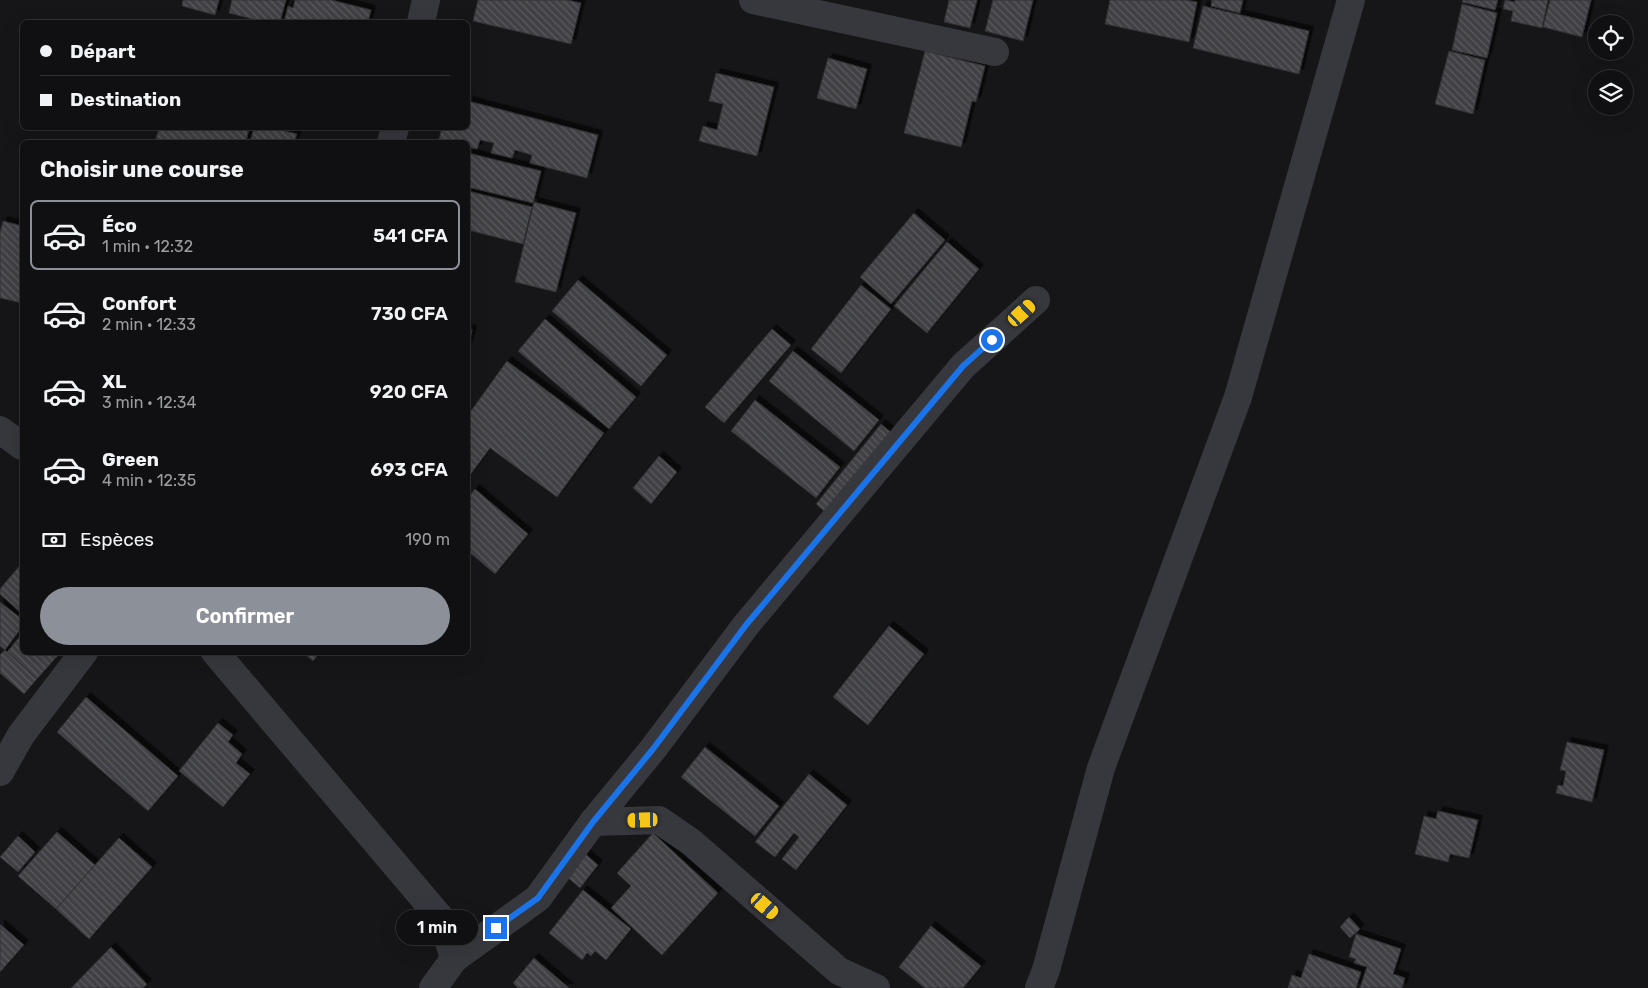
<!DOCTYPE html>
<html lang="fr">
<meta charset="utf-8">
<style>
:root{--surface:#101012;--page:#1e1e20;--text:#f1f3f6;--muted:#9c9d9f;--line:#303032;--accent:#8c9099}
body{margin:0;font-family:Rubik,sans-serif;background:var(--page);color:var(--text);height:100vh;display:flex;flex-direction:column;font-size:19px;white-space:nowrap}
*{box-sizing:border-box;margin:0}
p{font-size:16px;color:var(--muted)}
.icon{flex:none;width:28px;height:28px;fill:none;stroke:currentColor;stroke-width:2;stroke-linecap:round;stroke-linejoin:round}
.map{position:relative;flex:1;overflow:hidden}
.panel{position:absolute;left:20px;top:140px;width:450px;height:515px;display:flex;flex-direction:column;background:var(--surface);border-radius:8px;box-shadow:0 5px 20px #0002,0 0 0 1px var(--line)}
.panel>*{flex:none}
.banner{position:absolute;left:20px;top:20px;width:450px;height:110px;border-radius:8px;box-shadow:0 5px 20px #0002,0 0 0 1px var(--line);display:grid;align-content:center;height:110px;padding:0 20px;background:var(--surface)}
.controls{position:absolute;left:1588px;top:15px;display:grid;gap:10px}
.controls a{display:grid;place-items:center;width:45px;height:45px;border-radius:50%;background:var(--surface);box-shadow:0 5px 20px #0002,0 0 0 1px var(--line);font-size:25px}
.end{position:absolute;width:22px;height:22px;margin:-11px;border:6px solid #1a73e8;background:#fff;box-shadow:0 0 0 2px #fff}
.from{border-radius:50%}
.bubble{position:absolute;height:35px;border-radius:18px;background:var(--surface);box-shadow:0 5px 20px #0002,0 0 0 1px var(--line);font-size:16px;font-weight:600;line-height:35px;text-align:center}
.car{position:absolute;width:15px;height:30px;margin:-15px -8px;border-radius:6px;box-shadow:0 0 4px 1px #0007;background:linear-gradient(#f5c518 24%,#345 0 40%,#f5c518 0 76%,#345 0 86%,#f5c518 0)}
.banner b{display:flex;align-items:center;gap:18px;height:48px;font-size:19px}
.banner b+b{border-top:1px solid var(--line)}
.banner i{width:12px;height:12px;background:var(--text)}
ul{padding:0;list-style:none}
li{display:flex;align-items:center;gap:15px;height:70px;margin:0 10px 8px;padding:0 10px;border:2px solid transparent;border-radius:8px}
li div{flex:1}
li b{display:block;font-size:19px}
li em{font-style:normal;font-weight:600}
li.current{border-color:var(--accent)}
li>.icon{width:45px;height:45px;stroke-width:1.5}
h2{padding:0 20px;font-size:22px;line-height:60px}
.pay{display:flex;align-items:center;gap:12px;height:55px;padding:0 20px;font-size:19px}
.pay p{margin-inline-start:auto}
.primary-button{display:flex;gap:10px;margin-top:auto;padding:10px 20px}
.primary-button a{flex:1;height:58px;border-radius:30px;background:var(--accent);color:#fff;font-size:20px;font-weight:600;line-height:58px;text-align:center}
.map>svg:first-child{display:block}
.building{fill:url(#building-back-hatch);stroke:#303034;filter:url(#shadow)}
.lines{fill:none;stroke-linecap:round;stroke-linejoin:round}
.street{stroke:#37383d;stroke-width:28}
.route{stroke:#1a73e8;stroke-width:6}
</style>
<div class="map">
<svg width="1648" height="988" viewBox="0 0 1648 988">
<defs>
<pattern id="building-back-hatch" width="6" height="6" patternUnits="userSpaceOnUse" patternTransform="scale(1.25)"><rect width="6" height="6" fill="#404145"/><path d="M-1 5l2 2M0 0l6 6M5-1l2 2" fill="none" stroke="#595a5e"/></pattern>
<filter id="shadow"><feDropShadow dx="4.5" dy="-4.5" stdDeviation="0" flood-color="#0009"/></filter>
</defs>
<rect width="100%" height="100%" fill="#161618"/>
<g class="building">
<path d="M 183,0 L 219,0 L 215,15 L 182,6 Z"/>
<path d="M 232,0 L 286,0 L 280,22 L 264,22 L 229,13 Z"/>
<path d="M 295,0 L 331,0 L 371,10 L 368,22 L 284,22 L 288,6 L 293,8 Z"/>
<path d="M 478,0 L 567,0 L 581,3 L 571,44 L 473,21 Z"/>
<path d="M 949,0 L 977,0 L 970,28 L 944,22 Z"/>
<path d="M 993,0 L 1033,0 L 1023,41 L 985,31 Z"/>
<path d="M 1110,0 L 1185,0 L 1197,2 L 1189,42 L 1105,24 Z"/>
<path d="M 1212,0 L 1243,0 L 1240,13 L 1211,6 Z"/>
<path d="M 1463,0 L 1498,0 L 1495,10 L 1462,2 Z"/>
<path d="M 1505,0 L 1515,2 L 1515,0 L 1548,0 L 1542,28 L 1511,21 L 1513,11 L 1503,9 Z"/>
<path d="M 1550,0 L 1591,0 L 1582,37 L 1543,27 Z"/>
<path d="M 1462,4 L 1497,13 L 1487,58 L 1452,50 Z"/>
<path d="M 1203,6 L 1309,31 L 1299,74 L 1193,48 Z"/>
<path d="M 925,51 L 985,66 L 976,102 L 972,101 L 961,147 L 904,133 Z"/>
<path d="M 1449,51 L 1485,60 L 1473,114 L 1435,104 Z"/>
<path d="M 828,58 L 867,69 L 856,109 L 817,98 Z"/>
<path d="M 716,73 L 774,87 L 757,156 L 699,141 L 703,126 L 717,130 L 723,104 L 709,101 Z"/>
<path d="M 468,101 L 598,135 L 587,178 L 530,163 L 532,155 L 515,150 L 512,158 L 491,153 L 494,143 L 480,140 L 477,149 L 468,147 L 468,142 L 452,142 L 439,139 L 442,128 L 468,128 Z"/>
<path d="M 159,128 L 249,128 L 246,142 L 155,142 Z"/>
<path d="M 254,128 L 272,128 L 297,134 L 294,142 L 250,142 Z"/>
<path d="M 468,153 L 541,171 L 533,203 L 468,187 Z"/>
<path d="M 468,191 L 532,207 L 523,244 L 468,230 Z"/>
<path d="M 534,202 L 576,213 L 556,292 L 515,282 Z"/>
<path d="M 914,213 L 945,240 L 891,304 L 860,277 Z"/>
<path d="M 3,221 L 22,226 L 22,303 L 0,298 L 0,233 Z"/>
<path d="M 947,242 L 979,269 L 927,333 L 894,306 Z"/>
<path d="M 578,280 L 667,355 L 641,386 L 552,311 Z"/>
<path d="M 861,285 L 891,309 L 841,373 L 811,349 Z"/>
<path d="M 545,319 L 636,397 L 609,429 L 518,351 Z"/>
<path d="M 468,329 L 472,330 L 468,347 Z"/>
<path d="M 772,329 L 791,345 L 724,423 L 705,407 Z"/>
<path d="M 793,351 L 879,420 L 854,451 L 769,381 Z"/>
<path d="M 507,361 L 604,433 L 557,497 L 490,448 L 468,478 L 468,415 Z"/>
<path d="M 755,400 L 840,467 L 816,498 L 731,431 Z"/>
<path d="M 881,424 L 893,434 L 827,514 L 816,504 Z"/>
<path d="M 659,456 L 677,472 L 651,504 L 633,488 Z"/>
<path d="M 475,489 L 528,534 L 495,574 L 468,551 L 468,498 Z"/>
<path d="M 22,563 L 22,614 L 0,594 L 0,589 Z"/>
<path d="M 0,602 L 22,619 L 22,627 L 5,650 L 0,646 Z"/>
<path d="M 889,626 L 924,654 L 868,725 L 833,697 Z"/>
<path d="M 22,634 L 22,652 L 61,652 L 37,679 L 7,652 Z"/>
<path d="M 5,650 L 37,679 L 24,694 L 0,673 L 0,655 Z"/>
<path d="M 302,652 L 320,652 L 313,661 Z"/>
<path d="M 86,697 L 178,776 L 148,811 L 57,732 Z"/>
<path d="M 218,723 L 233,735 L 228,742 L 242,754 L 236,763 L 250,774 L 223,807 L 179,771 Z"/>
<path d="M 1567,742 L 1604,750 L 1592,802 L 1556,793 L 1558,785 L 1563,786 L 1566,771 L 1560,770 Z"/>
<path d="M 705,747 L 779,806 L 755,836 L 681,777 Z"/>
<path d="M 809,774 L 847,805 L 796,870 L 782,859 L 799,837 L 794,833 L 775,857 L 755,842 Z"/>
<path d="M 1438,811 L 1478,820 L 1469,858 L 1450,854 L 1448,862 L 1415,854 L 1424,816 L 1436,819 Z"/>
<path d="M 57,832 L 95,865 L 56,909 L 18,876 Z"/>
<path d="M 653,833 L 718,893 L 662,955 L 611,908 L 631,886 L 617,873 Z"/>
<path d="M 18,836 L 35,852 L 18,872 L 0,857 Z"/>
<path d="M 119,838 L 152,867 L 89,939 L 56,909 Z"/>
<path d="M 583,852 L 598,865 L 580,888 L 565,875 Z"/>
<path d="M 583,890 L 631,929 L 606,960 L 595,951 L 591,956 L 587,953 L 582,960 L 549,933 Z"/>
<path d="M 1349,917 L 1360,929 L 1350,938 L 1340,927 Z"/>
<path d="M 0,924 L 24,945 L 0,972 Z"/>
<path d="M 931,926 L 981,966 L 963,988 L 925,988 L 899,967 Z"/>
<path d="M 1356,934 L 1401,949 L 1393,974 L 1405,978 L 1402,988 L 1360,988 L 1367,967 L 1354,963 L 1356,959 L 1349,957 Z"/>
<path d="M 111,947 L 147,984 L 143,988 L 71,988 Z"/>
<path d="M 1309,954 L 1361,972 L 1356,988 L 1288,988 L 1292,975 L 1301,978 Z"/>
<path d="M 534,958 L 569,988 L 518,988 L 513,983 Z"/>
</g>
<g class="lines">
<g class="street">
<path d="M 753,0 L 995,52"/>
<path d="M 421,22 L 426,0"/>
<path d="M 391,142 L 395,128"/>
<path d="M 0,430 L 22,446"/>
<path d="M 215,652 L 443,921 L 454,959"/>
<path d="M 0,772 L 21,735 L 84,652"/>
<path d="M 593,822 L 659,820 L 691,842 L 839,971 L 876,988"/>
<path d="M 433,988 L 454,959 L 538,898 L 593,822 L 653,749 L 746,625 L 963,366 L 1036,300"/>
<path d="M 1039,988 L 1046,970 L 1101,768 L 1238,397 L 1351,0"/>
</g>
</g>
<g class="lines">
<path class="route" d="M 496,928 L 538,898 L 593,822 L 653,749 L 746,625 L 963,366 L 992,340"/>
</g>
</svg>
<div class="controls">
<a><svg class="icon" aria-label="locate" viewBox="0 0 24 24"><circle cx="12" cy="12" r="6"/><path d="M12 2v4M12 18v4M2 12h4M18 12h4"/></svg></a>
<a><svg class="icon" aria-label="layers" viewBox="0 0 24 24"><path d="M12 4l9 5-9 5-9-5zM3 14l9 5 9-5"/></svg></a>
</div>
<i class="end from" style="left:992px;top:340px"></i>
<i class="end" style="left:496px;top:928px"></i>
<div class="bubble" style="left:396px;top:910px;width:82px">1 min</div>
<i class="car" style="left:1022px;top:313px;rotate:48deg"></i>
<i class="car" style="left:643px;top:820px;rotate:268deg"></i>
<i class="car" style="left:765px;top:906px;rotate:131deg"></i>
<div class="banner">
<b><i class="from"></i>Départ</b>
<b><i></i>Destination</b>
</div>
<section class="panel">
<h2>Choisir une course</h2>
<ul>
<li class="current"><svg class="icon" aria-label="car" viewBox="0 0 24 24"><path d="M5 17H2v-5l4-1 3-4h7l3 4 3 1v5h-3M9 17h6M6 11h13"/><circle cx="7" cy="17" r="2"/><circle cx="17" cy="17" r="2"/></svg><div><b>Éco</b><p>1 min · 12:32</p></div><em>541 CFA</em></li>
<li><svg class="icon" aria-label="car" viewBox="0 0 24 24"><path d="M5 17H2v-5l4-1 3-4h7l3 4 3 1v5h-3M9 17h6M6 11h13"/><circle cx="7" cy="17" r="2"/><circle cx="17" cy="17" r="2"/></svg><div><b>Confort</b><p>2 min · 12:33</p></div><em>730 CFA</em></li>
<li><svg class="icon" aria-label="car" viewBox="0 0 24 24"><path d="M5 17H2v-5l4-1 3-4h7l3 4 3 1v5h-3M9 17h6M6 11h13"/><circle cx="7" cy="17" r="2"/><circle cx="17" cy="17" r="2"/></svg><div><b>XL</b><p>3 min · 12:34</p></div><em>920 CFA</em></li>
<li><svg class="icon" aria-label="car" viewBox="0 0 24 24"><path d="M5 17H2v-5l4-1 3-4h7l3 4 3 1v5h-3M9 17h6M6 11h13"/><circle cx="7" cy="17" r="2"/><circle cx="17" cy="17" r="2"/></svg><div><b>Green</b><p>4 min · 12:35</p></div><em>693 CFA</em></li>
</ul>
<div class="pay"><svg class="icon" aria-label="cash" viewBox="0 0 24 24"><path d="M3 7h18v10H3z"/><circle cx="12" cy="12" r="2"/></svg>Espèces<p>190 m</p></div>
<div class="primary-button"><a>Confirmer</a></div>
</section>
</div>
